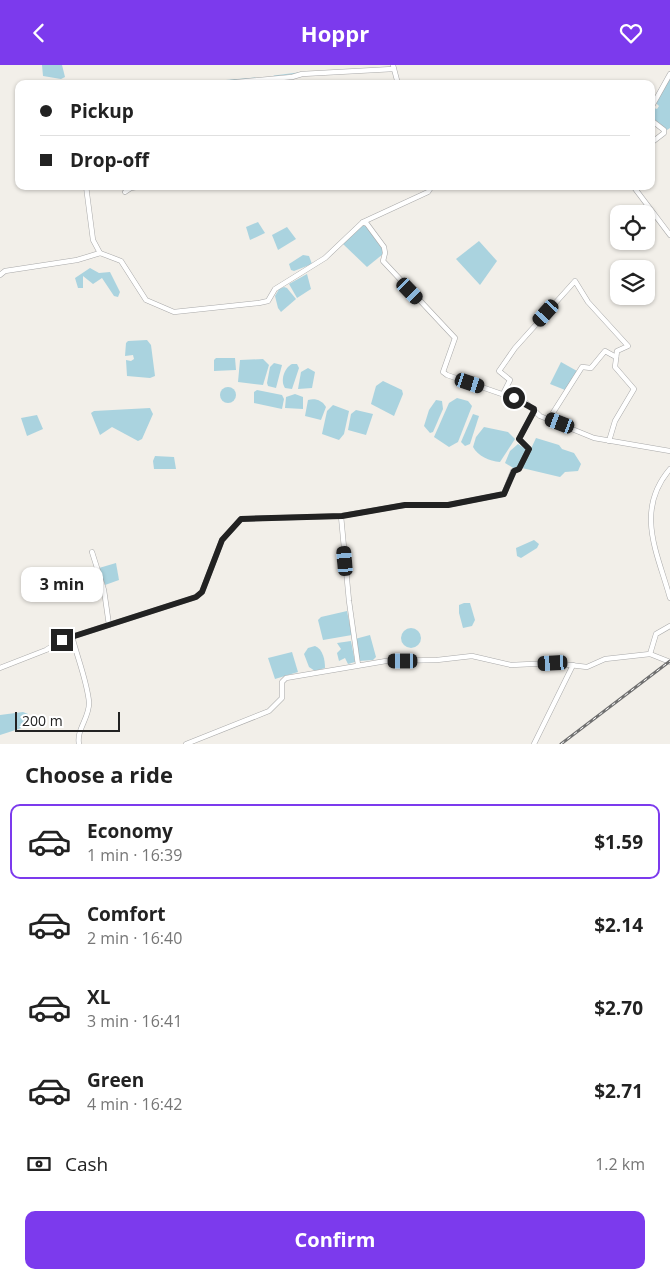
<!DOCTYPE html>
<meta charset="utf-8">
<style>
:root{--surface:#fff;--page:#f6f6f6;--text:#222;--muted:#767676;--line:#e0e0e0;--accent:#7c3aed}
body{margin:0;font-family:"Open Sans",sans-serif;background:var(--page);color:var(--text);height:100vh;display:flex;flex-direction:column;font-size:19px;white-space:nowrap}
*{box-sizing:border-box;margin:0}
p{font-size:16px;color:var(--muted)}
.icon{flex:none;width:28px;height:28px;fill:none;stroke:currentColor;stroke-width:2;stroke-linecap:round;stroke-linejoin:round}
.map{position:relative;height:679px;overflow:hidden}
.drawer{display:flex;flex-direction:column;background:var(--surface);flex:1}
.drawer>*{flex:none}
.top-card{position:absolute;left:15px;top:15px;width:640px;height:110px;border-radius:10px;box-shadow:0 1px 4px #0004;display:grid;align-content:center;height:110px;padding:0 25px;background:var(--surface)}
.fabs{position:absolute;left:610px;top:140px;display:grid;gap:10px}
.fabs a{display:grid;place-items:center;width:45px;height:45px;border-radius:10px;background:var(--surface);box-shadow:0 1px 4px #0004;font-size:25px}
.scale{position:absolute;left:15px;bottom:12px;width:105px;box-sizing:border-box;padding-left:5px;border:2px solid #222;border-top:0;font-size:14px;line-height:18px;white-space:nowrap;color:#222;-webkit-text-stroke:4px #fff;paint-order:stroke}
.end{position:absolute;width:22px;height:22px;margin:-11px;border:6px solid #222;background:#fff;box-shadow:0 0 0 2px #fff}
.from{border-radius:50%}
.bubble{position:absolute;height:35px;border-radius:10px;background:var(--surface);box-shadow:0 1px 4px #0004;font-size:16px;font-weight:700;line-height:35px;text-align:center}
.car{position:absolute;width:15px;height:30px;margin:-15px -8px;border-radius:6px;box-shadow:0 0 4px 1px #0007;background:linear-gradient(#222 24%,#8ab4d8 0 40%,#222 0 76%,#8ab4d8 0 86%,#222 0)}
.top-card b{display:flex;align-items:center;gap:18px;height:48px;font-size:19px}
.top-card b+b{border-top:1px solid var(--line)}
.top-card i{width:12px;height:12px;background:var(--text)}
ul{padding:0;list-style:none}
li{display:flex;align-items:center;gap:15px;height:75px;margin:0 10px 8px;padding:0 15px;border:2px solid transparent;border-radius:10px}
li div{flex:1}
li b{display:block;font-size:19px}
li em{font-style:normal;font-weight:700}
li.current{border-color:var(--accent)}
li>.icon{width:45px;height:45px;stroke-width:1.5}
h2{padding:0 25px;font-size:22px;line-height:60px}
.pay{display:flex;align-items:center;gap:12px;height:55px;padding:0 25px;font-size:19px}
.pay p{margin-inline-start:auto}
.cta{display:flex;gap:10px;margin-top:auto;padding:10px 25px}
.cta a{flex:1;height:58px;border-radius:10px;background:var(--accent);color:#fff;font-size:20px;font-weight:700;line-height:58px;text-align:center}
header{display:flex;justify-content:space-between;align-items:center;height:65px;padding:0 25px;background:var(--accent);color:#fff;font-size:22px;font-weight:700}
.map>svg:first-child{display:block}
.water{fill:#aad3df}
.lines{fill:none;stroke-linecap:round;stroke-linejoin:round}
.stream{stroke:#aad3df;stroke-width:1}
.street-casing{stroke:#a9a9a9;stroke-width:5.5}
.street{stroke:#fff;stroke-width:4.5}
.rail-casing{stroke:#707070;stroke-width:3}
.rail{stroke:#fff;stroke-width:1;stroke-dasharray:4;stroke-linecap:butt}
.route{stroke:#222;stroke-width:6}
</style>
<header><svg class="icon" aria-label="back" viewBox="0 0 24 24"><path d="M15 5l-7 7 7 7"/></svg>Hoppr<svg class="icon" aria-label="heart" viewBox="0 0 24 24"><path d="M12 20l-8-8c-3-5 5-10 8-4 3-6 11-1 8 4z"/></svg></header>
<div class="map">
<svg width="670" height="679" viewBox="0 0 670 679">
<rect width="100%" height="100%" fill="#f2efe9"/>
<g class="water">
<path d="M 42,0 L 62,0 L 65,12 L 61,14 L 43,11 Z"/>
<path d="M 670,11 L 670,63 L 667,65 L 651,53 L 654,43 L 657,44 L 659,41 L 656,38 Z"/>
<path d="M 258,157 L 265,168 L 250,175 L 246,162 Z"/>
<path d="M 362,161 L 366,161 L 383,185 L 383,189 L 367,202 L 343,179 Z"/>
<path d="M 287,162 L 296,174 L 278,185 L 272,170 Z"/>
<path d="M 479,176 L 497,196 L 480,220 L 456,194 Z"/>
<path d="M 303,190 L 309,191 L 312,199 L 294,206 L 291,205 L 289,199 Z"/>
<path d="M 90,203 L 99,208 L 110,207 L 120,227 L 118,232 L 114,231 L 102,213 L 93,219 L 83,211 L 83,223 L 78,223 L 75,213 Z"/>
<path d="M 307,209 L 311,224 L 297,233 L 289,219 Z"/>
<path d="M 284,222 L 287,223 L 296,234 L 281,247 L 278,243 L 275,231 L 279,224 Z"/>
<path d="M 147,275 L 151,280 L 155,311 L 150,313 L 127,311 L 126,295 L 131,296 L 134,294 L 133,290 L 125,291 L 126,278 L 128,276 Z"/>
<path d="M 216,293 L 235,293 L 236,305 L 214,306 L 214,295 Z"/>
<path d="M 263,294 L 269,300 L 263,320 L 238,317 L 240,295 Z"/>
<path d="M 561,297 L 577,306 L 565,325 L 550,319 Z"/>
<path d="M 274,298 L 282,300 L 276,323 L 268,321 L 267,318 L 270,302 Z"/>
<path d="M 292,299 L 297,299 L 299,303 L 292,324 L 285,323 C 280,316 284,303 292,299 Z"/>
<path d="M 308,303 L 315,307 L 312,323 L 298,324 L 301,307 Z"/>
<path d="M 383,316 L 402,325 L 403,329 L 394,351 L 371,339 L 376,321 Z"/>
<circle cx="228" cy="330" r="8"/>
<path d="M 257,325 L 282,330 L 284,334 L 282,344 L 254,338 L 254,327 Z"/>
<path d="M 295,329 L 303,332 L 303,344 L 285,343 L 286,332 Z"/>
<path d="M 457,333 L 468,336 L 472,341 L 458,377 L 449,382 L 434,372 L 449,338 Z"/>
<path d="M 308,335 C 315,333 322,335 326,342 L 321,355 L 305,351 Z"/>
<path d="M 436,335 L 442,336 L 443,344 L 433,367 L 430,368 L 424,361 L 429,345 Z"/>
<path d="M 333,340 L 349,346 L 344,369 L 339,375 L 322,369 L 327,346 Z"/>
<path d="M 150,343 L 153,349 L 142,374 L 138,376 L 112,362 L 100,370 L 91,348 L 94,346 Z"/>
<path d="M 356,345 L 373,349 L 366,370 L 348,365 L 351,349 Z"/>
<path d="M 473,349 L 479,351 L 470,379 L 465,381 L 461,377 Z"/>
<path d="M 37,350 L 43,364 L 27,371 L 21,353 Z"/>
<path d="M 484,362 L 508,367 L 515,374 L 500,397 C 489,396 478,391 473,382 L 476,372 Z"/>
<path d="M 536,373 L 559,380 L 562,384 L 574,388 L 581,399 L 578,406 L 565,407 L 560,412 L 522,403 Z"/>
<path d="M 518,379 L 527,385 L 520,400 L 515,404 L 505,398 L 510,386 Z"/>
<path d="M 155,391 L 174,392 L 176,404 L 154,404 L 153,396 Z"/>
<path d="M 534,475 L 539,479 L 537,483 L 521,493 L 517,491 L 516,483 Z"/>
<path d="M 116,498 L 119,515 L 105,520 L 99,503 Z"/>
<path d="M 464,538 L 470,538 L 475,555 L 472,561 L 463,563 L 459,548 L 459,540 Z"/>
<path d="M 347,546 L 352,570 L 323,575 L 318,555 L 321,552 Z"/>
<circle cx="411" cy="573" r="10"/>
<path d="M 370,570 L 376,592 L 373,595 L 359,596 L 355,574 Z"/>
<path d="M 351,576 L 355,597 L 348,599 L 345,593 L 339,596 L 337,588 L 341,584 L 337,578 Z"/>
<path d="M 315,581 C 323,584 325,595 325,603 L 315,606 L 309,602 L 304,589 L 308,583 Z"/>
<path d="M 292,587 L 298,607 L 275,614 L 268,593 Z"/>
<path d="M 23,647 L 28,649 L 28,661 L 0,670 L 0,650 Z"/>
</g>
<g class="lines">
<g class="stream">
<path d="M 274,11 L 298,8"/>
<path d="M 220,16 L 255,13"/>
</g>
<g class="street-casing">
<g id="street">
<path d="M 393,0 L 398,19"/>
<path d="M 216,19 L 292,12 L 302,9 L 393,4"/>
<path d="M 651,43 L 670,9"/>
<path d="M 651,55 L 664,65 L 664,68 L 651,78"/>
<path d="M 86,121 L 93,175 L 100,188"/>
<path d="M 633,121 L 670,170"/>
<path d="M 125,127 L 131,123 L 143,121"/>
<path d="M 363,157 L 428,127 L 432,121"/>
<path d="M 0,210 L 5,206 L 77,195 L 100,188 L 121,196 L 146,235 L 174,247 L 259,238 L 268,236 L 275,224 L 325,193 L 363,157 L 367,159 L 384,182 L 385,188 L 383,196 L 455,273 L 443,307 L 447,310 L 525,337 L 540,351 L 594,373 L 670,386"/>
<path d="M 503,329 L 510,315 L 499,306 L 515,283 L 575,216 L 588,237 L 628,281 L 617,286 L 615,302 L 634,324 L 615,356 L 609,376"/>
<path d="M 549,354 L 582,302 L 591,303 L 605,286 L 616,292"/>
<path d="M 670,404 C 634,446 658,489 670,533"/>
<path d="M 341,451 L 349,536 L 358,600"/>
<path d="M 92,487 L 104,525 L 109,560"/>
<path d="M 72,571 C 77,592 87,616 89,637 C 90,652 76,665 79,679"/>
<path d="M 650,589 L 670,597"/>
<path d="M 0,603 L 46,585 L 62,575 L 196,532 L 202,527 L 222,475 L 241,454 L 341,451 L 405,440 L 448,440 L 504,429 L 513,406 L 519,404 L 529,384 L 519,374 L 534,346"/>
<path d="M 186,679 L 269,646 L 282,633 L 282,617 L 286,613 L 386,596 L 437,595 L 472,591 L 511,600 L 553,598 L 587,602 L 605,594 L 650,589 L 656,569 L 670,561"/>
<path d="M 534,679 L 573,600"/>
</g>
</g>
<use href="#street" class="street"/>
<g class="rail-casing">
<path id="rail" d="M 561,679 L 670,596"/>
</g>
<use href="#rail" class="rail"/>
</g>
<g class="lines">
<path class="route" d="M 62,575 L 196,532 L 202,527 L 222,475 L 241,454 L 342,451 L 405,440 L 448,440 L 504,429 L 514,406 L 519,404 L 529,384 L 519,374 L 534,346 L 534,344 L 514,333"/>
</g>
</svg>
<div class="fabs">
<a><svg class="icon" aria-label="locate" viewBox="0 0 24 24"><circle cx="12" cy="12" r="6"/><path d="M12 2v4M12 18v4M2 12h4M18 12h4"/></svg></a>
<a><svg class="icon" aria-label="layers" viewBox="0 0 24 24"><path d="M12 4l9 5-9 5-9-5zM3 14l9 5 9-5"/></svg></a>
</div>
<div class="scale">200 m</div>
<i class="end from" style="left:514px;top:333px"></i>
<i class="end" style="left:62px;top:575px"></i>
<div class="bubble" style="left:21px;top:502px;width:82px">3 min</div>
<i class="car" style="left:410px;top:226px;rotate:136deg"></i>
<i class="car" style="left:546px;top:248px;rotate:222deg"></i>
<i class="car" style="left:470px;top:318px;rotate:108deg"></i>
<i class="car" style="left:560px;top:358px;rotate:291deg"></i>
<i class="car" style="left:345px;top:496px;rotate:355deg"></i>
<i class="car" style="left:403px;top:596px;rotate:270deg"></i>
<i class="car" style="left:553px;top:598px;rotate:267deg"></i>
<div class="top-card">
<b><i class="from"></i>Pickup</b>
<b><i></i>Drop-off</b>
</div>
</div>
<section class="drawer">
<h2>Choose a ride</h2>
<ul>
<li class="current"><svg class="icon" aria-label="car" viewBox="0 0 24 24"><path d="M5 17H2v-5l4-1 3-4h7l3 4 3 1v5h-3M9 17h6M6 11h13"/><circle cx="7" cy="17" r="2"/><circle cx="17" cy="17" r="2"/></svg><div><b>Economy</b><p>1 min · 16:39</p></div><em>$1.59</em></li>
<li><svg class="icon" aria-label="car" viewBox="0 0 24 24"><path d="M5 17H2v-5l4-1 3-4h7l3 4 3 1v5h-3M9 17h6M6 11h13"/><circle cx="7" cy="17" r="2"/><circle cx="17" cy="17" r="2"/></svg><div><b>Comfort</b><p>2 min · 16:40</p></div><em>$2.14</em></li>
<li><svg class="icon" aria-label="car" viewBox="0 0 24 24"><path d="M5 17H2v-5l4-1 3-4h7l3 4 3 1v5h-3M9 17h6M6 11h13"/><circle cx="7" cy="17" r="2"/><circle cx="17" cy="17" r="2"/></svg><div><b>XL</b><p>3 min · 16:41</p></div><em>$2.70</em></li>
<li><svg class="icon" aria-label="car" viewBox="0 0 24 24"><path d="M5 17H2v-5l4-1 3-4h7l3 4 3 1v5h-3M9 17h6M6 11h13"/><circle cx="7" cy="17" r="2"/><circle cx="17" cy="17" r="2"/></svg><div><b>Green</b><p>4 min · 16:42</p></div><em>$2.71</em></li>
</ul>
<div class="pay"><svg class="icon" aria-label="cash" viewBox="0 0 24 24"><path d="M3 7h18v10H3z"/><circle cx="12" cy="12" r="2"/></svg>Cash<p>1.2 km</p></div>
<div class="cta"><a>Confirm</a></div>
</section>
